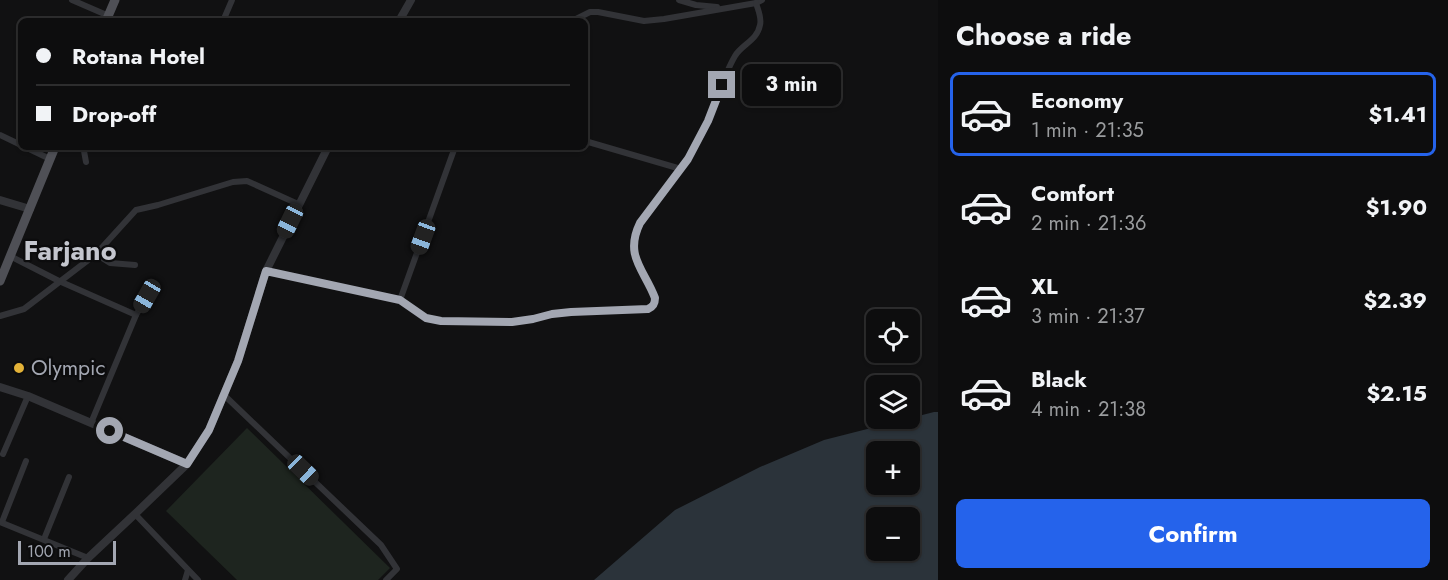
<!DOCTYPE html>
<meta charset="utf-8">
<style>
:root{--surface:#0d0d0e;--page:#161617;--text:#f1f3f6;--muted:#9a9c9e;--line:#2d2d2e;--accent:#2563eb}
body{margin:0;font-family:Jost,sans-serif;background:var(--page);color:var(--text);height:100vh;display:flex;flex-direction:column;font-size:22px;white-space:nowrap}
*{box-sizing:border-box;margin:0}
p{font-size:20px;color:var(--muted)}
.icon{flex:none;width:33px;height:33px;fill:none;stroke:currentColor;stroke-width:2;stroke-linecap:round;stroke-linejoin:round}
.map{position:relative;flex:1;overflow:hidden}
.side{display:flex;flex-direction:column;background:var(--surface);width:510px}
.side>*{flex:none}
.banner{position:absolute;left:18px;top:18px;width:570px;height:132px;border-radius:9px;box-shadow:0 2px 4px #0004,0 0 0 2px var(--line);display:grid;align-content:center;height:132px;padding:0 18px;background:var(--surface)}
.fabs{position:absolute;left:866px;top:309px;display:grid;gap:12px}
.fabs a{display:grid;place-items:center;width:54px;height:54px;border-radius:9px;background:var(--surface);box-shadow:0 2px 4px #0004,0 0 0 2px var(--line);font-size:30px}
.scale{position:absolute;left:18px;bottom:15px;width:98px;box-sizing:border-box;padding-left:6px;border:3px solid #a3a7b2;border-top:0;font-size:16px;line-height:21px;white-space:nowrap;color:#a3a7b2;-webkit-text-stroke:4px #0c0c0d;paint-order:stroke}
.end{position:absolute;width:27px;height:27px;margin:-14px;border:8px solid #a3a7b2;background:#111;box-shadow:0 0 0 3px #111}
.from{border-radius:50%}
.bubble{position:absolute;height:42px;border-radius:9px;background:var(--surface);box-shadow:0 2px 4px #0004,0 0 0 2px var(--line);font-size:20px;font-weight:700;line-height:42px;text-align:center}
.car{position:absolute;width:18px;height:36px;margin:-18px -9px;border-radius:8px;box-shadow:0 0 4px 2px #0007;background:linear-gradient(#222 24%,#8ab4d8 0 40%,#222 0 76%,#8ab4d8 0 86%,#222 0)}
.banner b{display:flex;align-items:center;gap:21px;height:57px;font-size:22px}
.banner b+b{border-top:2px solid var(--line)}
.banner i{width:15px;height:15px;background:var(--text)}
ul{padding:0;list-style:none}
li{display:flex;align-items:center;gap:18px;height:84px;margin:0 12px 9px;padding:0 6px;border:3px solid transparent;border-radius:9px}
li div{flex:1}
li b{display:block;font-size:22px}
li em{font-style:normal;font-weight:700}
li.selected{border-color:var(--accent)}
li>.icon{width:54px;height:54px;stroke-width:1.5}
h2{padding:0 18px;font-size:27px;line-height:72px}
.button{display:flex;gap:12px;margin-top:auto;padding:12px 18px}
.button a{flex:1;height:69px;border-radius:9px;background:var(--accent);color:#fff;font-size:24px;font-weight:700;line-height:69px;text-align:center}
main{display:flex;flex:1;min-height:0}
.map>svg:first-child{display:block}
.green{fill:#1e251f}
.water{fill:#2b333a;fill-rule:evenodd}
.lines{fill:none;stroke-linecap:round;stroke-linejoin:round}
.minor{stroke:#323337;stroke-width:6}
.tertiary{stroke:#323337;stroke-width:8}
.primary{stroke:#4f5056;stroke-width:9}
.route{stroke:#a3a7b2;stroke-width:8}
.poi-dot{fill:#e3b238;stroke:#0c0c0d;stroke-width:2}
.labels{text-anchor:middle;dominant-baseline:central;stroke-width:4.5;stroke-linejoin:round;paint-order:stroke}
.poi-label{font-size:21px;fill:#a3a7b2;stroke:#0c0c0d;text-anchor:start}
.district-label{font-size:27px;font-weight:bold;fill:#c4c6ce;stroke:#0c0c0d}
</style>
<main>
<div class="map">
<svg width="938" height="580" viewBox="0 0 938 580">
<rect width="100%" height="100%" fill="#111112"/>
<path class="green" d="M 247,428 L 390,568 L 378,580 L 237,580 L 166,511 Z"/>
<path class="water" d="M 934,412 L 938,412 L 938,580 L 594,580 L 675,510 L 760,467 L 824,440 ZM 876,452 L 909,452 L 909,484 L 876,484 ZM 876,518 L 909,518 L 909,550 L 876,550 Z"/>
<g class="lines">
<g class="minor">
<path d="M 72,0 L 109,16"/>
<path d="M 679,0 L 696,5 L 717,7"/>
<path d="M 223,21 L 232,0"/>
<path d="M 572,21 L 590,12 L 598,12 L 644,21 L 664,19 L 756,3 L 762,0"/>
<path d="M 0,135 L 21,145"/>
<path d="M 585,141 L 681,169"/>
<path d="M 25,147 L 50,159"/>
<path d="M 85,147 L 84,151 L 86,162"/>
<path d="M 96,254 L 110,263 L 135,265"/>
<path d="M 10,256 L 59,281 L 136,315"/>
<path d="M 266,271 L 400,300 L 426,318 L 440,321 L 512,322 L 533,319 L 552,314 L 571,312 L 648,309 C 653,307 655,304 655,298 C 644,269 624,256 641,223 C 663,193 686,165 703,132 C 715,108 721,80 735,56 C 742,44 757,41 760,25 C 762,18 758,10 756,3"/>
<path d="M 400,300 L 455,147"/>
<path d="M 0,316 L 24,309 L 96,254 L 136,210 L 158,205 L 233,182 L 247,181 L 298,204"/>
<path d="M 224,395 L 381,545 L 397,569 L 386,580"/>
<path d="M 91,423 L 136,315 L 147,296"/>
<path d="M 3,454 L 28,396"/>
<path d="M 135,514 L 198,580"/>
<path d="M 0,522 L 88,558"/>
<path d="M 2,522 L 26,461"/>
<path d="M 44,539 L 69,477"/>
<path d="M 185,580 L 188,570"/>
</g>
<g class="tertiary">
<path d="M 399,21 L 411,0"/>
<path d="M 0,200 L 30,209"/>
<path d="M 0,387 L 28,396 L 187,464"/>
<path d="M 68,580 L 88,558 L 135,514 L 187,464 L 209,430 L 238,361 L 266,271 L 328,147"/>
</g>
<g class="primary">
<path d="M 106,21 L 115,0"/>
<path d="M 0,281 L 55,147"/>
</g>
</g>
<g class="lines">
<path class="route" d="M 110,431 L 187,464 L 209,430 L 238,361 L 266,271 L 400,300 L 426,318 L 441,321 L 512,322 L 533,319 L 552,314 L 571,312 L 648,309 C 653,307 655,304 655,298 C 644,269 624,256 640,223 L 688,159 L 708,121 L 722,85"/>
</g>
<circle class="poi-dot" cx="19" cy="368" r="6"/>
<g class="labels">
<g class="poi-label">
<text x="31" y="368">Olympic</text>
</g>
<g class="district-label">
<text x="70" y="250">Farjano</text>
</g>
</g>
</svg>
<div class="fabs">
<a><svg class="icon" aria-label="locate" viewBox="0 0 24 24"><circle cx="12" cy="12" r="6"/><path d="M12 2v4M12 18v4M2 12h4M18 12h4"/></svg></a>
<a><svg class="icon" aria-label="layers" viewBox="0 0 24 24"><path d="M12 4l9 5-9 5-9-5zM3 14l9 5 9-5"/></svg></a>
<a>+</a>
<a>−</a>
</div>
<div class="scale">100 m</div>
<i class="end from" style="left:110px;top:431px"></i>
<i class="end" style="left:722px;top:85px"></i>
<div class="bubble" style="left:742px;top:64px;width:99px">3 min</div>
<i class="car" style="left:290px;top:221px;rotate:206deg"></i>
<i class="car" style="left:423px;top:237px;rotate:200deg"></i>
<i class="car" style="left:147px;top:296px;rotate:210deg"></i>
<i class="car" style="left:303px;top:470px;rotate:134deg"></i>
<div class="banner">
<b><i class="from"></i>Rotana Hotel</b>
<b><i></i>Drop-off</b>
</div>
</div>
<section class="side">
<h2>Choose a ride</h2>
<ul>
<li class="selected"><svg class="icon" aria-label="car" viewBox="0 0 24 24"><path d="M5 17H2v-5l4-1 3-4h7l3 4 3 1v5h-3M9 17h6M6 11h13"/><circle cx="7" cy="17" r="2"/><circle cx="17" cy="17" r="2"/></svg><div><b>Economy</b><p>1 min · 21:35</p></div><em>$1.41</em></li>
<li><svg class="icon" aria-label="car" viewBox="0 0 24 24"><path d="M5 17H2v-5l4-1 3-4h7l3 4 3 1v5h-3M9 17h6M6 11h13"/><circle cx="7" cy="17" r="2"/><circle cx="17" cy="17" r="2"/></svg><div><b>Comfort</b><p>2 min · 21:36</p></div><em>$1.90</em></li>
<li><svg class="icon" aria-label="car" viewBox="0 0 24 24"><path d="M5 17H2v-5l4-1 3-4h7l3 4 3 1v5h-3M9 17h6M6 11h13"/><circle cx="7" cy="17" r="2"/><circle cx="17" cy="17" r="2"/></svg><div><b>XL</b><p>3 min · 21:37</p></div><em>$2.39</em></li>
<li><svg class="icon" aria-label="car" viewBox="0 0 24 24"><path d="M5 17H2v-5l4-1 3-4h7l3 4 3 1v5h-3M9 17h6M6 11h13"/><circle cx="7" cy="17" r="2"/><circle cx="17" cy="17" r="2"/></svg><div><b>Black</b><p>4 min · 21:38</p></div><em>$2.15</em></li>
</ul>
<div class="button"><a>Confirm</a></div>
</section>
</main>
